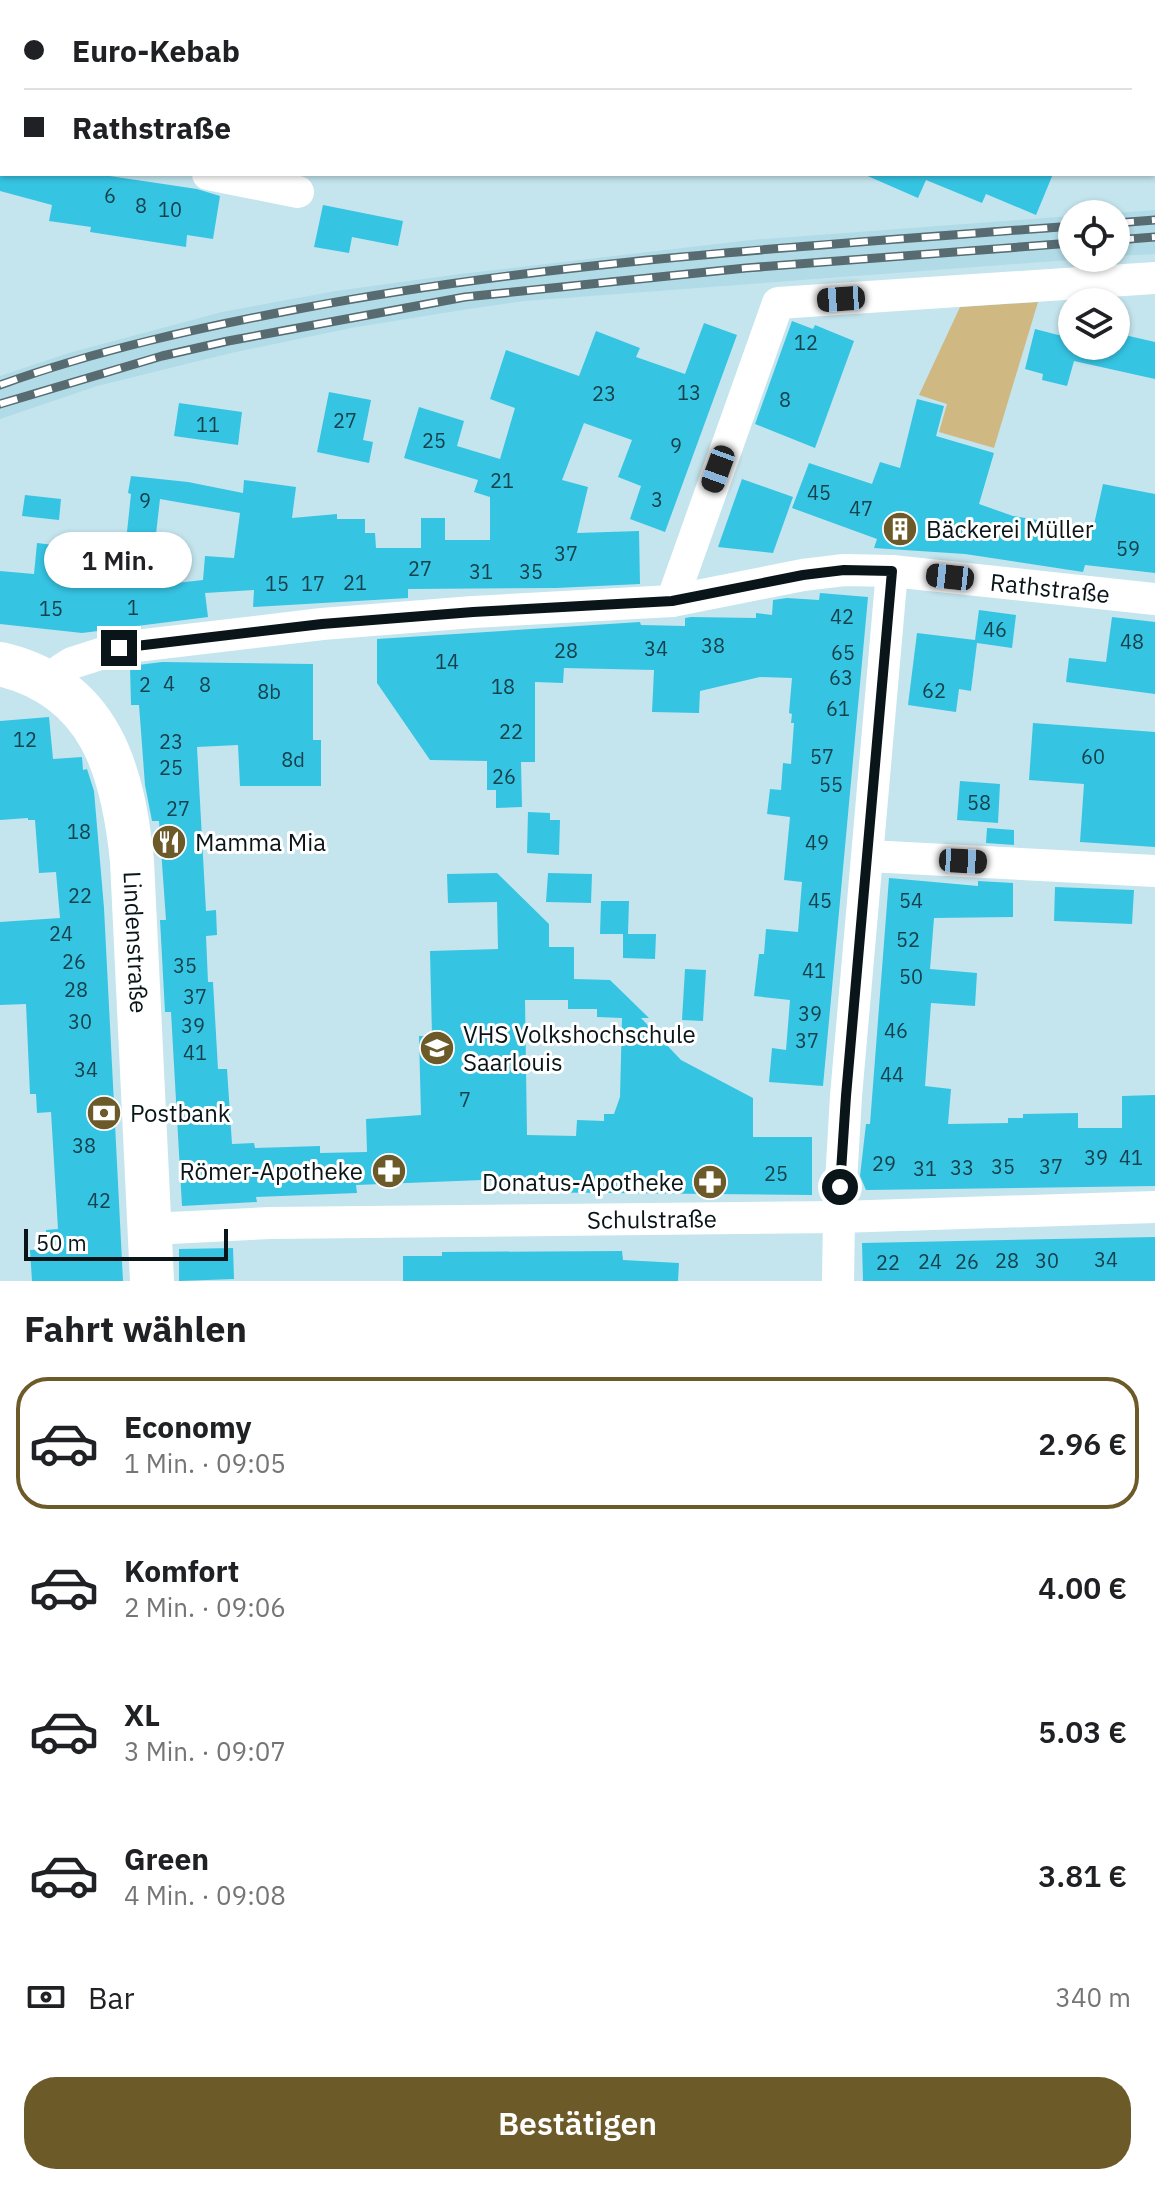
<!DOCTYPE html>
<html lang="de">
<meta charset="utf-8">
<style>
:root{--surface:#fff;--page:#f2f2f2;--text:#202124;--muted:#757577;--line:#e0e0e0;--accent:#6d5a29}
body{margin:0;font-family:"IBM Plex Sans",sans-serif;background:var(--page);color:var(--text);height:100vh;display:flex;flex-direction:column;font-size:30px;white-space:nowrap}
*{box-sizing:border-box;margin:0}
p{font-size:26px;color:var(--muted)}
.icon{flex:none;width:44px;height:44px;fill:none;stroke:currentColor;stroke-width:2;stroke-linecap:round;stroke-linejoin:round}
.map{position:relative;height:1281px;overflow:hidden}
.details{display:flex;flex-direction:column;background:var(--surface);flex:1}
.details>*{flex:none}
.hud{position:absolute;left:0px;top:0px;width:1156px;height:176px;box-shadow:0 2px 6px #0004;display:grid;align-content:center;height:176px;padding:0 24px;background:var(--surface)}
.buttons{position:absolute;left:1058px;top:200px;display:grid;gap:16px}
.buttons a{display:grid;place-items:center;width:72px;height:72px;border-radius:50%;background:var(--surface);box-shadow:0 2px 6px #0004;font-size:40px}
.scale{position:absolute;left:24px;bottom:20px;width:204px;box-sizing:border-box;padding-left:8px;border:4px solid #091519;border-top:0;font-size:22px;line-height:28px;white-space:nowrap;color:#091519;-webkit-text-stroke:6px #fff;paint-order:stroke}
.end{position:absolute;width:36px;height:36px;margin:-18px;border:10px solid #091519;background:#fff;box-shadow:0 0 0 4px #fff}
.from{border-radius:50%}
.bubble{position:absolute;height:56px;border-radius:28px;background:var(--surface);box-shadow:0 2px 6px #0004;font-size:26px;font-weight:600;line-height:56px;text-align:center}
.car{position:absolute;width:24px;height:48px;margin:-24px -12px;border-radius:10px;box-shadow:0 0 6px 2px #0007;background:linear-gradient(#222 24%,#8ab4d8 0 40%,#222 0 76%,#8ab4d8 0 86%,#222 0)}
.hud b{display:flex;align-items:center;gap:28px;height:76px;font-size:30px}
.hud b+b{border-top:2px solid var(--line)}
.hud i{width:20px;height:20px;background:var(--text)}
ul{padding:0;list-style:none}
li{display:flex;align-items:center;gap:24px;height:132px;margin:0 16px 12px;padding:0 8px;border:4px solid transparent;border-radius:32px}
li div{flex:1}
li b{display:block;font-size:30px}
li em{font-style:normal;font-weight:600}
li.current{border-color:var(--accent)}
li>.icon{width:72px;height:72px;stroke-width:1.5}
h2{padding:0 24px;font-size:36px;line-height:96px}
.pay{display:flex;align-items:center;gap:20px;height:88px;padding:0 24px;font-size:30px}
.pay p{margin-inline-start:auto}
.action{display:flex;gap:16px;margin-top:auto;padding:16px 24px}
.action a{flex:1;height:92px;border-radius:32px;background:var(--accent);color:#fff;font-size:32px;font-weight:600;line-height:92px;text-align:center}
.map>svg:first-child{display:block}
.built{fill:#b1dbe7}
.green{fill:#cfb881}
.building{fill:#36c4e3;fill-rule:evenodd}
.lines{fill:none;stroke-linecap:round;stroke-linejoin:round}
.street{stroke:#fff;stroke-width:32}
.secondary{stroke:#fff;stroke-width:44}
.rail-casing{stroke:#576b71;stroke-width:9}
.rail{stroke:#fff;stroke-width:6;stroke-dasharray:18;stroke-linecap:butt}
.route{stroke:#091519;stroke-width:10}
.labels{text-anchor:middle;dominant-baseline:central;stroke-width:6;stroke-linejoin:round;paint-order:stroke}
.number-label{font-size:20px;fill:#14414c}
.poi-label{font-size:24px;fill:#091519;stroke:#fff;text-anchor:start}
.street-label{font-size:24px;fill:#091519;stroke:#fff}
</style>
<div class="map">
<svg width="1155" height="1281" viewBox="0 0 1155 1281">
<rect width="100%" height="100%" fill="#c4e5ee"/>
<g class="built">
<path d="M 1155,210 L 1155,254 L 1116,256 L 1116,214 L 1104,214 Z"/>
<path d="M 1072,216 L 1072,258 L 1096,258 L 524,301 L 468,309 L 351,328 L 231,353 L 97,386 L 0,419 L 0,376 L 69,353 L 222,312 L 336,291 L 460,274 L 751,240 Z"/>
</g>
<path class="green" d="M 1038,302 L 994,448 L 939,432 L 947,404 L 919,395 L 960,307 Z"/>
<g class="building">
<path d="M 0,174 L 96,174 L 197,189 L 220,196 L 213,239 L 187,235 L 186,247 L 90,232 L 91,227 L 49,221 L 52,205 L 0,191 Z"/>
<path d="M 863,174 L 1053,174 L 1036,215 L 986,194 L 982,203 L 926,180 L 918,198 Z"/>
<path d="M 323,205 L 403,221 L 398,246 L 352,237 L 349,253 L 314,247 Z"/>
<path d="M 792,321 L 813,329 L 815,325 L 854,341 L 815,448 L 755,424 Z"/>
<path d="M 704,323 L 737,335 L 665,532 L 630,519 L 641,486 L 618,477 L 632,440 L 584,423 L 562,480 L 588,487 L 577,533 L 639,531 L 640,584 L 556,588 L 408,589 L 408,598 L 253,607 L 254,590 L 205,593 L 208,617 L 82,633 L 0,624 L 0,571 L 34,574 L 37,543 L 79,548 L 77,565 L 123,570 L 131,494 L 128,493 L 131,476 L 188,482 L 243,493 L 244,480 L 296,487 L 292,518 L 337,514 L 337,519 L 365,519 L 365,533 L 375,533 L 376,548 L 421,548 L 421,518 L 445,518 L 445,540 L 490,540 L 490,497 L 474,492 L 478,480 L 404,458 L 419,407 L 464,421 L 457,446 L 500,459 L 515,408 L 490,399 L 506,350 L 579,376 L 596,331 L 640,348 L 636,357 L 685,374 ZM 160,499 L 240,513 L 234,558 L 205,556 L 203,580 L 150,586 Z"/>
<path d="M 1035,329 L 1070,338 L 1068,346 L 1116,346 L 1116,333 L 1155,342 L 1155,379 L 1074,361 L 1067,386 L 1042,380 L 1043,374 L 1025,369 Z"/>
<path d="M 329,392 L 371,400 L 363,440 L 373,442 L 369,463 L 317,452 Z"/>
<path d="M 917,399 L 944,406 L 936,436 L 994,453 L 979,504 L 1013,516 L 1093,529 L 1103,484 L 1155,494 L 1155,573 L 1085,565 L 1083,572 L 965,554 L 874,548 L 877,539 L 792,508 L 809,463 L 872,484 L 880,462 L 900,468 Z"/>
<path d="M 179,403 L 242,412 L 238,445 L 174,436 Z"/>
<path d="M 742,479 L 793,497 L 773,553 L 718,547 Z"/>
<path d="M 25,495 L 61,499 L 59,520 L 22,516 Z"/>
<path d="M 820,593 L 868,597 L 823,1086 L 769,1082 L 772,1048 L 786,1050 L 790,1000 L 754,996 L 759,954 L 764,954 L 766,929 L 798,932 L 802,882 L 784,880 L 790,817 L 767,814 L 770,789 L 781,790 L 783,763 L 791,764 L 794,723 L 791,723 L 792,714 L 789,713 L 792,678 L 760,677 L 700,691 L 699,713 L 652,712 L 654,670 L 564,668 L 563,683 L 535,682 L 535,762 L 521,762 L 522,807 L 496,808 L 496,790 L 487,790 L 487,761 L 430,760 L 377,683 L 377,639 L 640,622 L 641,625 L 685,626 L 685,618 L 691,617 L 756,618 L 756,613 L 772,615 L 773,600 L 787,598 L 819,600 Z"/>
<path d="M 979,610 L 1016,615 L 1012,648 L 977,643 L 971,691 L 959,689 L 956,712 L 908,705 L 917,633 L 975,640 Z"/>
<path d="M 1112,617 L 1155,622 L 1155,694 L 1066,682 L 1069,658 L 1106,662 Z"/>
<path d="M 162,662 L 313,664 L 313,740 L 321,740 L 321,786 L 240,786 L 238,745 L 197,747 L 206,911 L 216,910 L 217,935 L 206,936 L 208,982 L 213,982 L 218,1069 L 227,1069 L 232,1144 L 254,1143 L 255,1148 L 320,1146 L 320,1153 L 367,1152 L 366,1119 L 421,1115 L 419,1036 L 432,1036 L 430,951 L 498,949 L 497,902 L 448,903 L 447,874 L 497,873 L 549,924 L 549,947 L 574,947 L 574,979 L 610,980 L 649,1018 L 641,1018 L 681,1060 L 753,1098 L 753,1137 L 812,1137 L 812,1195 L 508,1192 L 508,1179 L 356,1185 L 357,1193 L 256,1197 L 257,1202 L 182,1206 L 171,1012 L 165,1012 L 160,920 L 166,920 L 159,821 L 152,821 L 145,785 L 139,705 L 131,705 L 130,666 ZM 525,1000 L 568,1000 L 568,1009 L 597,1009 L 597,1017 L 622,1018 L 620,1097 L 614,1114 L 604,1114 L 604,1121 L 577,1120 L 576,1136 L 527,1135 Z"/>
<path d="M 49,717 L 53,759 L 82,757 L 83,770 L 87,769 L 94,791 L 104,908 L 123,1281 L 32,1281 L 30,1250 L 47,1249 L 46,1230 L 58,1229 L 51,1112 L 37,1113 L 36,1094 L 30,1094 L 26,1004 L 0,1005 L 0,922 L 60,918 L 56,872 L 39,873 L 35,820 L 28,820 L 28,818 L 0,820 L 0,721 Z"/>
<path d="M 1033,723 L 1155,732 L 1155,847 L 1080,842 L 1084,784 L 1029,780 Z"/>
<path d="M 960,781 L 1000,784 L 998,823 L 957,820 Z"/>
<path d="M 528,812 L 550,813 L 550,820 L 560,820 L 559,855 L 527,853 Z"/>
<path d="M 987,828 L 1014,830 L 1014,845 L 986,843 Z"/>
<path d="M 548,873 L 592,874 L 591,903 L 546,902 Z"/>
<path d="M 889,878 L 978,886 L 978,881 L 1013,883 L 1013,917 L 934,918 L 930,969 L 977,973 L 975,1006 L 931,1003 L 925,1086 L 951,1089 L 948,1124 L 1008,1123 L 1008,1118 L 1023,1118 L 1023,1114 L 1078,1113 L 1078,1128 L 1122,1128 L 1122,1096 L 1155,1095 L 1155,1186 L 866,1190 L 860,1176 L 866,1124 L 870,1124 Z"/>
<path d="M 1055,887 L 1134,890 L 1132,924 L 1054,921 Z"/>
<path d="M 601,901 L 629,901 L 628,934 L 656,934 L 655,959 L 623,958 L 623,934 L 600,934 Z"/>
<path d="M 685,969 L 706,970 L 703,1021 L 682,1020 Z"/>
<path d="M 1155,1237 L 1155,1281 L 863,1281 L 862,1243 Z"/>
<path d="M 233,1248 L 234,1279 L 179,1281 L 179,1249 Z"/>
<path d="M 622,1251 L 623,1260 L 679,1263 L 678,1281 L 403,1281 L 403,1256 L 442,1256 L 442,1252 Z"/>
</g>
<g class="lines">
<g class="street">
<path d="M 17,2 L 18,0"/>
<path d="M 0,39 L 2,35"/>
<path d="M 0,77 L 2,78"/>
<path d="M 208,174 L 298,192"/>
<path d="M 672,601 L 778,303 L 1155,278"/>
<path id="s1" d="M 52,684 L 61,670 L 72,663 L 119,648 L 322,624 L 473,612 L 672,601 L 803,575 L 844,570 L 892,571 L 1155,599"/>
<path d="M 868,856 L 1155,871"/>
<path id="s2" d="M 150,1229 L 270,1223 L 839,1217 L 1155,1207"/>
<path d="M 838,1281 L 839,1217 L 846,1096 L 892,571"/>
</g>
<g class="secondary">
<path d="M 886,0 L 890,2"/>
<path d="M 1154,130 L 1155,131"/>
<path id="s3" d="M 0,664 C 100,687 123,770 132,861 L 152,1281"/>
</g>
<g class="rail-casing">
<g id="rail">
<path d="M 1116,223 L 1155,220"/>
<path d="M 1116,240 L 1155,237"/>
<path d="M 0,385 C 97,350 198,328 298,309 C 554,260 813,246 1072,226"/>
<path d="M 0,404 L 162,356 L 228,341 L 465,297 L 746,268 L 1072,243"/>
</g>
</g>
<use href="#rail" class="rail"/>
</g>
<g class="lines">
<path class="route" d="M 119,648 L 322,624 L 473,612 L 672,601 L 803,575 L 844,570 L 892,571 L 846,1096 L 840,1187"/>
</g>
<defs>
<g id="building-disc" transform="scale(1.8)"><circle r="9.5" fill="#6d5a29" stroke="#fff"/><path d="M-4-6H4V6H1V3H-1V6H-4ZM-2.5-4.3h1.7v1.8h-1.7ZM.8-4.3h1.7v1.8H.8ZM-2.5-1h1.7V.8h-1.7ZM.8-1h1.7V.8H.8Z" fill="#fff"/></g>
<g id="restaurant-disc" transform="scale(1.8)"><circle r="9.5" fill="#6d5a29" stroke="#fff"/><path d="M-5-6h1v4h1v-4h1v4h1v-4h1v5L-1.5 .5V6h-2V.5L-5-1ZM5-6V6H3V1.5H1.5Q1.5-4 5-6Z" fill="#fff"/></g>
<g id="university-disc" transform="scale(1.8)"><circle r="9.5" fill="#6d5a29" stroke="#fff"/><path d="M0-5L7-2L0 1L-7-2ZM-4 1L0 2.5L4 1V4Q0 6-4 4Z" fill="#fff"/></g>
<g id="bank-disc" transform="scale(1.8)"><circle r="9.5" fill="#6d5a29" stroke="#fff"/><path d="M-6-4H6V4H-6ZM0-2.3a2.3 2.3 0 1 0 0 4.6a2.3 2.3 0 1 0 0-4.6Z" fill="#fff"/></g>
<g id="pharmacy-disc" transform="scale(1.8)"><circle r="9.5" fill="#6d5a29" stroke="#fff"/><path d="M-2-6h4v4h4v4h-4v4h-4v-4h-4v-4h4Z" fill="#fff"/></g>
</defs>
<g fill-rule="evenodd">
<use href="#building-disc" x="900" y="529"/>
<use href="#restaurant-disc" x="169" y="842"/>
<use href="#university-disc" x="437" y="1048"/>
<use href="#bank-disc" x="104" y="1113"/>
<use href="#pharmacy-disc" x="389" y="1171"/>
<use href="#pharmacy-disc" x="710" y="1182"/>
</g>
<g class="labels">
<g class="number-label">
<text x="110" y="195">6</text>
<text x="141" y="205">8</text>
<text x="170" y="209">10</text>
<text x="806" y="342">12</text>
<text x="689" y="392">13</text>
<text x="604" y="393">23</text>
<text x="785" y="399">8</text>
<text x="345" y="420">27</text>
<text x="208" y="424">11</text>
<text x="434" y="440">25</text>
<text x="676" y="445">9</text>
<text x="502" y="480">21</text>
<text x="819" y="492">45</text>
<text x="657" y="499">3</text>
<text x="145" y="500">9</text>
<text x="861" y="508">47</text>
<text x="1128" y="548">59</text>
<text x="566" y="553">37</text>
<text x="420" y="568">27</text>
<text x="481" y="571">31</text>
<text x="531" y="571">35</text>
<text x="355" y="582">21</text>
<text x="277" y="583">15</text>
<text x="313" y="583">17</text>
<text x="133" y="607">1</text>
<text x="51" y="608">15</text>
<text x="842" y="616">42</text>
<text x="995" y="629">46</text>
<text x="1132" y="641">48</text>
<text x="713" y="645">38</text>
<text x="656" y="648">34</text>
<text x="566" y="650">28</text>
<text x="843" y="652">65</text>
<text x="447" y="661">14</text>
<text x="841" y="677">63</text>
<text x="169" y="683">4</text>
<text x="145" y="684">2</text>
<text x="205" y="684">8</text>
<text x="503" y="686">18</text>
<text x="934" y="690">62</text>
<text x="269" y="691">8b</text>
<text x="838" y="708">61</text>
<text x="511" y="731">22</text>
<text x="25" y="739">12</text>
<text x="171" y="741">23</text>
<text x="822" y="756">57</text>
<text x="1093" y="756">60</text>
<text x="293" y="759">8d</text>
<text x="171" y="767">25</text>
<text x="504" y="776">26</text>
<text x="831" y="784">55</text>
<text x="979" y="802">58</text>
<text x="178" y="808">27</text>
<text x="79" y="831">18</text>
<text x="817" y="842">49</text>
<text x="80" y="895">22</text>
<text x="820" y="900">45</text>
<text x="911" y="900">54</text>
<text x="61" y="933">24</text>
<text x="908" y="939">52</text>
<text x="74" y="961">26</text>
<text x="185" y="965">35</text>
<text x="814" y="970">41</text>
<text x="911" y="976">50</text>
<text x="76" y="989">28</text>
<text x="195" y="996">37</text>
<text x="810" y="1013">39</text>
<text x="80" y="1021">30</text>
<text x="193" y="1025">39</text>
<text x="896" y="1030">46</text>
<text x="807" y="1040">37</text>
<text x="195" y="1052">41</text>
<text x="86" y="1069">34</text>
<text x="892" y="1074">44</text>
<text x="465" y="1099">7</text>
<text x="84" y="1145">38</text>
<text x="1096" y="1157">39</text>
<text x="1131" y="1157">41</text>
<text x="884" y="1163">29</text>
<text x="1003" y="1166">35</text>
<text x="1051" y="1166">37</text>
<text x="962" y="1167">33</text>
<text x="925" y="1168">31</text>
<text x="776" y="1173">25</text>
<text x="99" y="1200">42</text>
<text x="1106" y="1259">34</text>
<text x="1007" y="1260">28</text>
<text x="1047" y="1260">30</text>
<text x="930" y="1261">24</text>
<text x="967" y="1261">26</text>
<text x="888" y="1262">22</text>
</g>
<g class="poi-label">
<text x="926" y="529">Bäckerei Müller</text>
<text x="195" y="842">Mamma Mia</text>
<text x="463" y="1034">VHS Volkshochschule<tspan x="463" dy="28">Saarlouis</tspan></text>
<text x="130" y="1113">Postbank</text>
<text x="363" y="1171" text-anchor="end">Römer-Apotheke</text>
<text x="684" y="1182" text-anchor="end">Donatus-Apotheke</text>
</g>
<g class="street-label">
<text stroke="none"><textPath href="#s1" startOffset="1016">Rathstraße</textPath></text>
<text stroke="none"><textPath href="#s3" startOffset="338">Lindenstraße</textPath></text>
<text stroke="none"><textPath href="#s2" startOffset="502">Schulstraße</textPath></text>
</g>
</g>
</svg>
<div class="buttons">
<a><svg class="icon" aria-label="locate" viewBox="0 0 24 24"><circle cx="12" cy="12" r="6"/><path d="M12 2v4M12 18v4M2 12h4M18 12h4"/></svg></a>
<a><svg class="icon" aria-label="layers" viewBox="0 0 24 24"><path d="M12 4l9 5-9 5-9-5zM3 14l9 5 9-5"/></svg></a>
</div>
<div class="scale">50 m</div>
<i class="end from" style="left:840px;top:1187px"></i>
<i class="end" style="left:119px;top:648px"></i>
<div class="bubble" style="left:44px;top:532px;width:148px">1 Min.</div>
<i class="car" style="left:841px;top:299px;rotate:266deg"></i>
<i class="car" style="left:718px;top:469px;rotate:200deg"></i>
<i class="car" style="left:950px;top:577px;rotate:276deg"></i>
<i class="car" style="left:963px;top:861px;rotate:93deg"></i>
<div class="hud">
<b><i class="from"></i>Euro-Kebab</b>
<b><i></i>Rathstraße</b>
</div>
</div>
<section class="details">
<h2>Fahrt wählen</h2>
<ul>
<li class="current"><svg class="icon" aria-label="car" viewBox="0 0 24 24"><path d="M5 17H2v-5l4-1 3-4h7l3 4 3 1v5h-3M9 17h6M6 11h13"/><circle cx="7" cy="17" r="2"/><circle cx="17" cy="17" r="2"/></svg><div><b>Economy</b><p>1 Min. · 09:05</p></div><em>2.96 €</em></li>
<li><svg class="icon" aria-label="car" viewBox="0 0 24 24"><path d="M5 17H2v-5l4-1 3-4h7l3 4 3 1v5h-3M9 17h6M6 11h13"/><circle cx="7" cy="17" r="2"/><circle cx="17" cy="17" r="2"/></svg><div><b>Komfort</b><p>2 Min. · 09:06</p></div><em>4.00 €</em></li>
<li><svg class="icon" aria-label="car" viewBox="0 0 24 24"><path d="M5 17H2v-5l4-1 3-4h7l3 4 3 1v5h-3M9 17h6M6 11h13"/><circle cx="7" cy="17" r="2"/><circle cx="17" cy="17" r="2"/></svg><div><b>XL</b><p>3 Min. · 09:07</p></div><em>5.03 €</em></li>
<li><svg class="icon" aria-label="car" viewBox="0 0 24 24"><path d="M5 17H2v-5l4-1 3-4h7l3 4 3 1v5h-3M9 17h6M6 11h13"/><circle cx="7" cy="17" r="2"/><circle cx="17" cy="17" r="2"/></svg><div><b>Green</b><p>4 Min. · 09:08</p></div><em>3.81 €</em></li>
</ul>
<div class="pay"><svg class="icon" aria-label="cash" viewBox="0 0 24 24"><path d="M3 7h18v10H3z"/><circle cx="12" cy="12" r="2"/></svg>Bar<p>340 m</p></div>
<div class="action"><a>Bestätigen</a></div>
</section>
